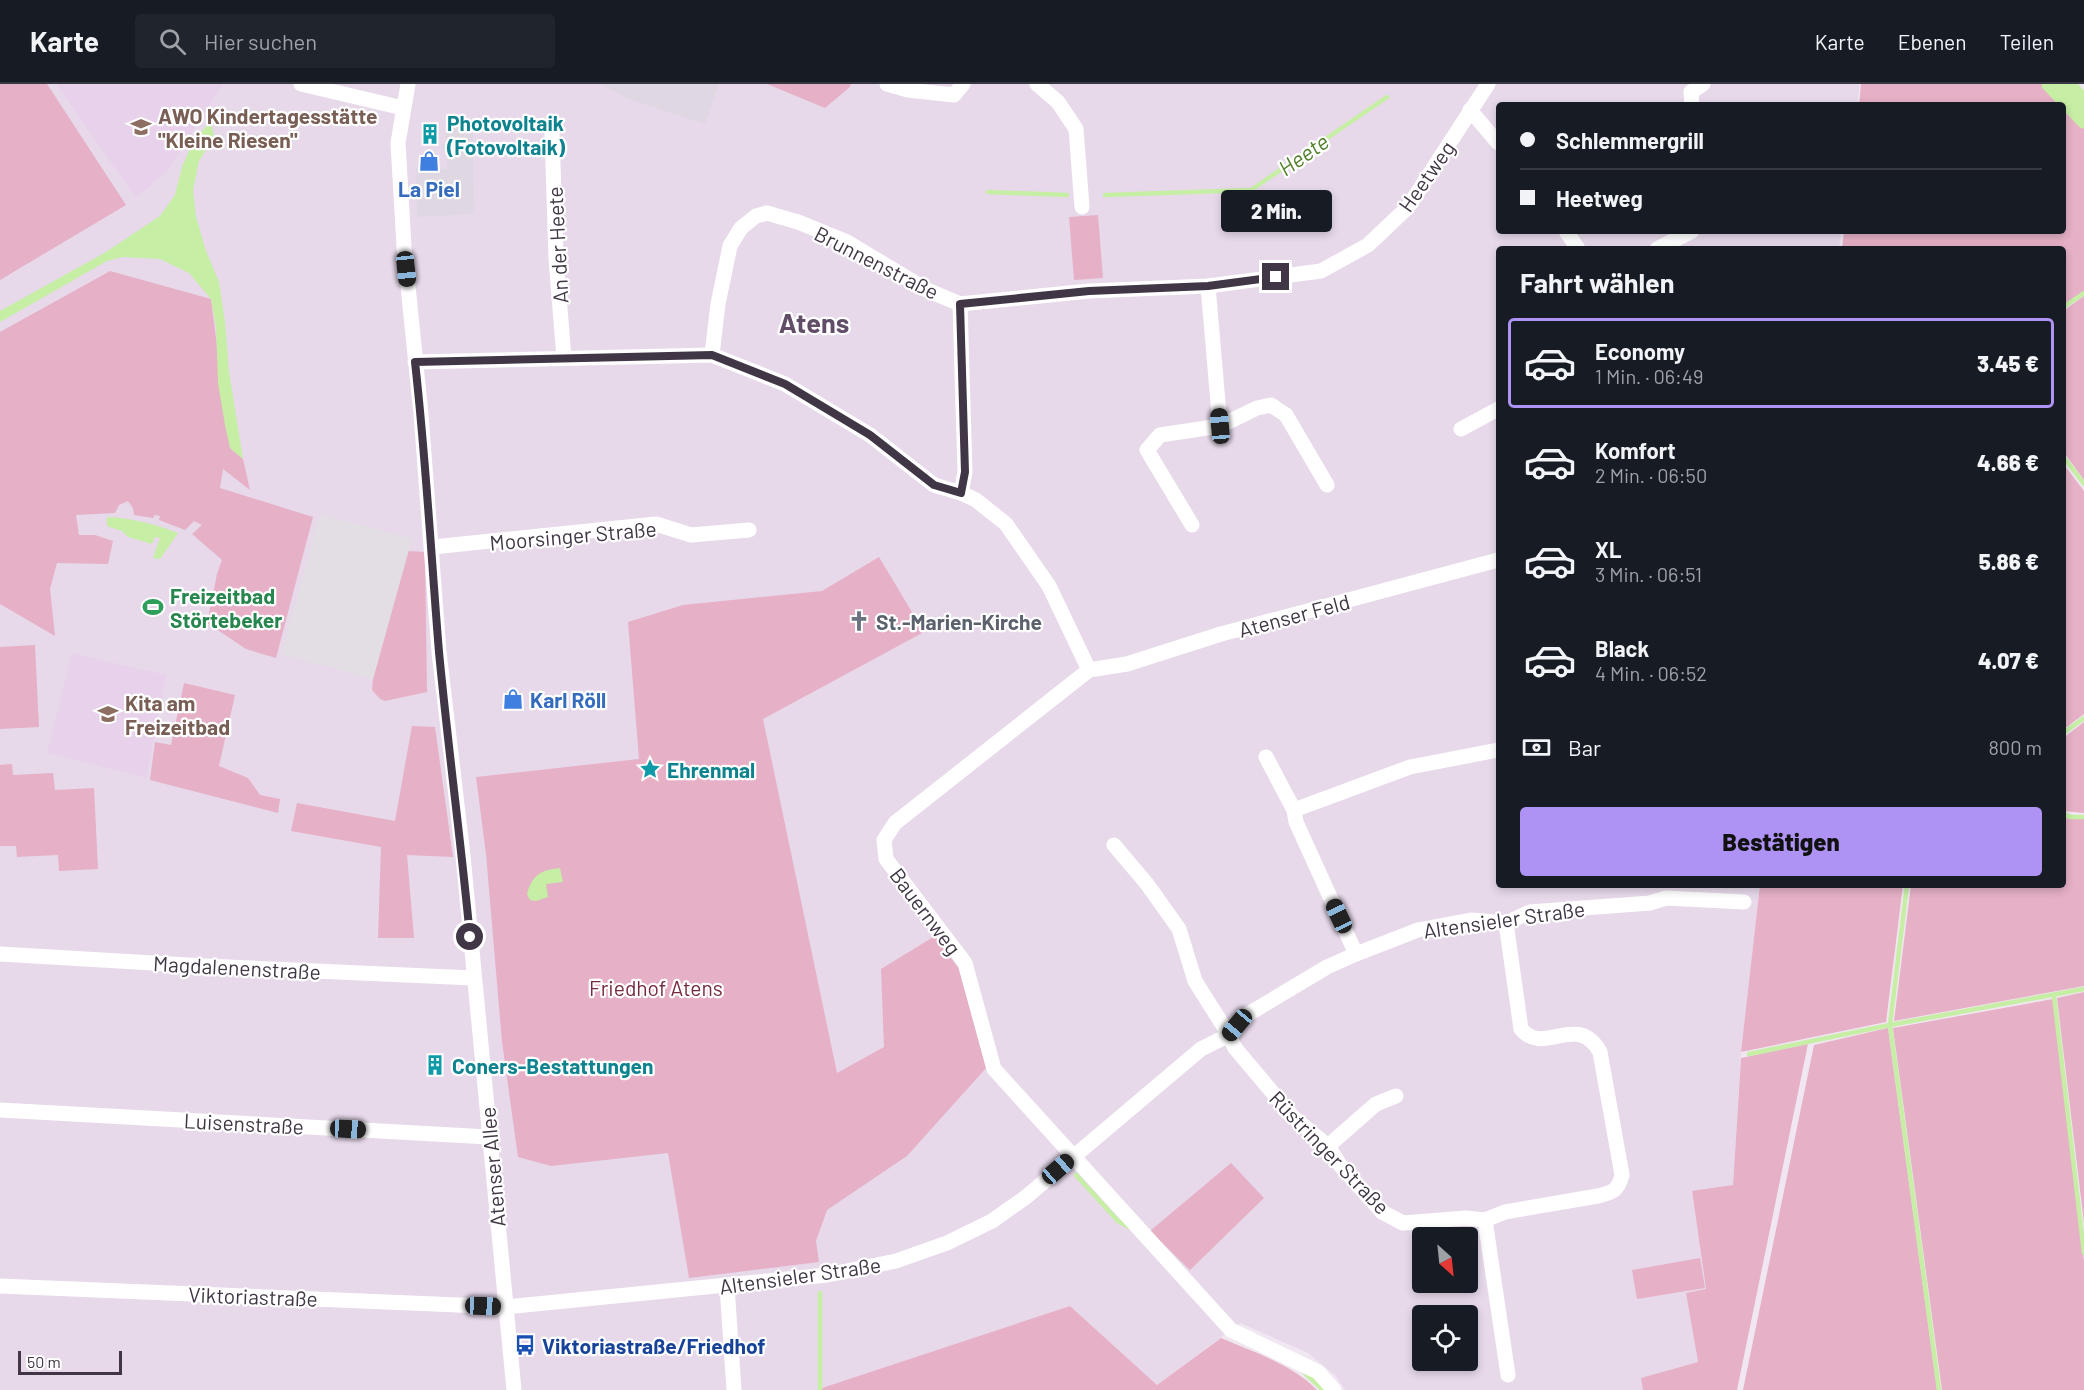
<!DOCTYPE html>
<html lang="de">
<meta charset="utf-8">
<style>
:root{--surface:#171b24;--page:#20242c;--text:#f1f3f6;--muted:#9ea1a6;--line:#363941;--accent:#ae93f5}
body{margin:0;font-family:Barlow,sans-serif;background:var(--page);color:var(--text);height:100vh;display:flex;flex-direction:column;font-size:22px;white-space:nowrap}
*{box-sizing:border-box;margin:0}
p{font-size:20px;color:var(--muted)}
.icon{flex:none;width:33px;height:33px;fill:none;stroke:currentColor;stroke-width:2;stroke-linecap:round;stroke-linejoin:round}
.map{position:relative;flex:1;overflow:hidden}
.sheet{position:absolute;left:1496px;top:162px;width:570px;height:642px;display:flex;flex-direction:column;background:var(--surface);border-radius:6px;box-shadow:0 3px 9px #0003}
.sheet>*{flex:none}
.hud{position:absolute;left:1496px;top:18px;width:570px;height:132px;border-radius:6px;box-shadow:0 3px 9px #0003;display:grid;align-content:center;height:132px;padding:0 24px;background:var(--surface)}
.needle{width:39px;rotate:153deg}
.buttons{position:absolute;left:1412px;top:1143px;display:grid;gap:12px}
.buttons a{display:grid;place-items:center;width:66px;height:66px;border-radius:6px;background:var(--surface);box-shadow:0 3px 9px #0003;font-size:30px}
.scale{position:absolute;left:18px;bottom:15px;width:104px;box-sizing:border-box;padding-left:6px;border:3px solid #413645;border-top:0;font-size:16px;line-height:21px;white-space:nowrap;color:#413645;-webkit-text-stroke:4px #fff;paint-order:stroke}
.end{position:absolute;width:27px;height:27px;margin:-14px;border:8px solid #413645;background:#fff;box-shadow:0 0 0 3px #fff}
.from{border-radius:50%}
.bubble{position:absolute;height:42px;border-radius:6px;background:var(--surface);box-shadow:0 3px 9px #0003;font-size:20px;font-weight:800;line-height:42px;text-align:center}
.car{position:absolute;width:18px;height:36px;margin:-18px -9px;border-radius:8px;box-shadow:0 0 4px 2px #0007;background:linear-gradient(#222 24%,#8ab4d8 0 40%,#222 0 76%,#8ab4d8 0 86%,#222 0)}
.hud b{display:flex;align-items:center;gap:21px;height:57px;font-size:22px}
.hud b+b{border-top:2px solid var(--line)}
.hud i{width:15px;height:15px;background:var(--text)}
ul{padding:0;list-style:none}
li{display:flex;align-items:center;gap:18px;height:90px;margin:0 12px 9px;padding:0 12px;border:3px solid transparent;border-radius:6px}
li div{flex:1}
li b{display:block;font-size:22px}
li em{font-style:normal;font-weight:800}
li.current{border-color:var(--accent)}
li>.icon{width:54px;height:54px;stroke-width:1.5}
h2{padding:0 24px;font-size:27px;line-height:72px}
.pay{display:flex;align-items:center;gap:15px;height:66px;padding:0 24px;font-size:22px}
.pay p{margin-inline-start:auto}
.primary-button{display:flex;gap:12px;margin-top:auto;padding:12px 24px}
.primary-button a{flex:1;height:69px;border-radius:6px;background:var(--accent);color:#111;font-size:24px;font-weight:800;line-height:69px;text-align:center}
header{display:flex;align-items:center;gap:36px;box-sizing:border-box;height:84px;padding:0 30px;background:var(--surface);border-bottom:2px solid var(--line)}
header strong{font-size:28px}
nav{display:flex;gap:33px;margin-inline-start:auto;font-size:21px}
.search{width:420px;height:54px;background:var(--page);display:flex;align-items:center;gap:15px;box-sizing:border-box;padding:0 21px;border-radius:6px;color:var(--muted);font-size:22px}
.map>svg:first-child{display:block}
.residential{fill:#e7d9ea;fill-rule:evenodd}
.industrial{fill:#dfd8e2}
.education{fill:#e8d1eb}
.green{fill:#e6b0c6}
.parking{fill:#e2dee4}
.water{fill:#c6eea4}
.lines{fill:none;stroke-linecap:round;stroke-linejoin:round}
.stream{stroke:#c6eea4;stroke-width:4.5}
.canal{stroke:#c6eea4;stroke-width:15}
.minor{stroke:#fff;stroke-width:15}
.route{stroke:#413645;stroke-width:8}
.labels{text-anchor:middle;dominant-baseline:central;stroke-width:4.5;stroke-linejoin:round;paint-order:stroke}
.education-label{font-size:21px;font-weight:bold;fill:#785e54;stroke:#fff;text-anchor:start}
.culture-label{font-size:21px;font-weight:bold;fill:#0d838f;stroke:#fff;text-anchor:start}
.street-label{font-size:21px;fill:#413645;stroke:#fff}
.shop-label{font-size:21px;font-weight:bold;fill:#366cbe;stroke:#fff}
.leisure-label{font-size:21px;font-weight:bold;fill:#27864d;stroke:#fff;text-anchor:start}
.worship-label{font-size:21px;font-weight:bold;fill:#5b616d;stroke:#fff;text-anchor:start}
.park-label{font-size:21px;fill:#752b3d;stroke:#fff}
.transit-label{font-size:21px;font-weight:bold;fill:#164399;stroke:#fff;text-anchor:start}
.water-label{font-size:22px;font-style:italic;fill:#4f7f28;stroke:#fff}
.district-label{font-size:27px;font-weight:bold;fill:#614d68;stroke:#fff}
</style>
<header>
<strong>Karte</strong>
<div class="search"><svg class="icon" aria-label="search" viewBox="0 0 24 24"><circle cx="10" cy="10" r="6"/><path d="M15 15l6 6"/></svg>Hier suchen</div>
<nav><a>Karte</a><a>Ebenen</a><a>Teilen</a></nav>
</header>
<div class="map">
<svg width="2084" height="1306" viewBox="0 0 2084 1306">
<rect width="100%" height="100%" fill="#f1e7f3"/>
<path class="residential" d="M 0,0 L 1860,0 L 1857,21 L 1498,21 L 1498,147 L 1841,147 L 1839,165 L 1498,165 L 1498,801 L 1760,801 L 1741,968 L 1733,1102 L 1692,1108 L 1706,1206 L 1686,1209 L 1698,1278 L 1642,1294 L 1643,1306 L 1345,1306 L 1336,1292 L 1308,1269 L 1240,1239 L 1157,1301 L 1070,1222 L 817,1306 L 0,1306 ZM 1422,1154 L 1467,1154 L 1467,1198 L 1422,1198 ZM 1422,1232 L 1467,1232 L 1467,1276 L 1422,1276 Z"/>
<g class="industrial">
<path d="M 601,0 L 719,0 L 705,40 L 628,15 Z"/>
<path d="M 446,41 L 473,43 L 474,130 L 417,133 L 416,84 L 447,85 L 447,68 L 442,67 L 442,61 L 445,60 Z"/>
</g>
<g class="education">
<path d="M 56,0 L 223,0 L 168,86 L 136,114 Z"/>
<path d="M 72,569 L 166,591 L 146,694 L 47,669 Z"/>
</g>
<g class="green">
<path d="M 0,0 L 47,0 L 126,121 L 0,196 Z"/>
<path d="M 767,0 L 851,0 L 850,3 L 825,24 Z"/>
<path d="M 1861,0 L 2049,0 L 2084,37 L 2084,207 L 2063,222 L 2062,165 L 1842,165 L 1844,147 L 2062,147 L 2062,21 L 1859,21 Z"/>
<path d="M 1098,131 L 1103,194 L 1074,196 L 1069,133 Z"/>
<path d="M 110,187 L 211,215 L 230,364 L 243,375 L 250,406 L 223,385 L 220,404 L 313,433 L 276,574 L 246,565 L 207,539 L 217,490 L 222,476 L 192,450 L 202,441 L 194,437 L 185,446 L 159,436 L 160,432 L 155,431 L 153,434 L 134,431 L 133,424 L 128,417 L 119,421 L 115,429 L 76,431 L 79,451 L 95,451 L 113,457 L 108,480 L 57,479 L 50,505 L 55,552 L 0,520 L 0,248 Z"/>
<path d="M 2084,212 L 2084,396 L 2063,367 L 2063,227 Z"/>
<path d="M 2062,378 L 2084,407 L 2084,630 L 2063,646 Z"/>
<path d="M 408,467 L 425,468 L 427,608 L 385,617 L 380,615 L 372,606 L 373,595 Z"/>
<path d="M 879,473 L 924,548 L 763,635 L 837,989 L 884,963 L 881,885 L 935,852 L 959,885 L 987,983 L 907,1072 L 827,1126 L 816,1157 L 819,1178 L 689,1194 L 668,1069 L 551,1082 L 518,1073 L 502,958 L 486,770 L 476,693 L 639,675 L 628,538 L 683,521 L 822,507 Z"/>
<path d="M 35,561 L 39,643 L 0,645 L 0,563 Z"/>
<path d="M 184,599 L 235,611 L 219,682 L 248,694 L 260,711 L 280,715 L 278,729 L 150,696 L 155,658 L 171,661 Z"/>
<path d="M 2084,638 L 2084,729 L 2063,727 L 2063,654 Z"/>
<path d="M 412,642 L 435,643 L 453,773 L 407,771 L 414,854 L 378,854 L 381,763 L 291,747 L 297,719 L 395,737 Z"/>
<path d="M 12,680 L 13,691 L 53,689 L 55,706 L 94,704 L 98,785 L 59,787 L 58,771 L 17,773 L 16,762 L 0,762 L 0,681 Z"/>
<path d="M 2063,734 L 2084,735 L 2084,902 L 1894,937 L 1911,801 L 2062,801 Z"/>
<path d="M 1760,801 L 1903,801 L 1886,938 L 1741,968 Z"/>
<path d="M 2084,908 L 2084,1139 L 2057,914 Z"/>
<path d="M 2053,915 L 2084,1177 L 2084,1306 L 1942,1306 L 1893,944 Z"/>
<path d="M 1888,944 L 1937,1306 L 1743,1306 L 1814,961 Z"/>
<path d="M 1808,960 L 1737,1306 L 1643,1306 L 1641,1294 L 1698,1278 L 1686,1209 L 1706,1205 L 1692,1107 L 1733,1101 L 1741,974 Z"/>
<path d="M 1231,1079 L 1264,1114 L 1190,1186 L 1150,1147 Z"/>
<path d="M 1700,1174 L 1705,1204 L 1637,1215 L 1632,1186 Z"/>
<path d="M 1070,1222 L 1157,1301 L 1221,1254 C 1253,1268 1292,1280 1317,1306 L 822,1306 L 822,1304 Z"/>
</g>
<path class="parking" d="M 320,430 L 412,455 L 373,595 L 281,570 Z"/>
<g class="water">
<path d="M 211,37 L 214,53 L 199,77 L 193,106 L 196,133 L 206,167 L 219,198 L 225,238 L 229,288 L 243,375 L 230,364 L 225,341 L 218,299 L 216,243 L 211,215 L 189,189 L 160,175 L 122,173 L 107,177 L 0,238 L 0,227 L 106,168 L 160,132 L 175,111 L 182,83 L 194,56 Z"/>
<path d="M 107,433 C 132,434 154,440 178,449 L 160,475 L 153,474 L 160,454 L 155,453 L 152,460 L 128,453 L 122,447 L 107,442 Z"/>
<path d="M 560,784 L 563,798 L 546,800 L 548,813 L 536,817 L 530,816 L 527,810 C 532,791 541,786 560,784 Z"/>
</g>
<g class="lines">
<g class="stream">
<path d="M 988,108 L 1067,111"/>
<path d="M 1105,111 L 1251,106 L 1387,13"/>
<path d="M 2062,224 L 2084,209"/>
<path d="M 2062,371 L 2084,400"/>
<path d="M 2062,650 L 2084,634"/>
<path d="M 2062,730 L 2071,733 L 2084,733"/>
<path d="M 1907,801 L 1890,941 L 1939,1306"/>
<path d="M 2054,912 L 2084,1169"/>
<path d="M 1749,970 L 1890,941 L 2084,905"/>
<path d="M 1076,1091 L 1118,1137 L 1129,1143"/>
<path d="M 1305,1289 L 1323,1306"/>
<path d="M 820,1306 L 820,1209"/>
</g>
<g class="canal">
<path d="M 2049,0 L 2084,37"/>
<path d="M 2068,0 L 2084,18"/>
</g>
<g class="minor">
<path d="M 301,0 L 403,24"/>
<path d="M 408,0 L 398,59 L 404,163 L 421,330 L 439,568 L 463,772 L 514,1306"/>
<path d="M 887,0 L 908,6 L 954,11 L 963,0"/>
<path d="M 1037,0 L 1058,18 L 1076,45 L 1082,123"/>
<path d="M 1692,21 L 1691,8 L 1703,0"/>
<path d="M 1470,26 L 1498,59"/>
<path d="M 552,48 L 556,175 L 564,274"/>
<path d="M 1566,147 L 1578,165"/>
<path d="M 1657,165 L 1692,147"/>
<path d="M 1208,202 L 1220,342"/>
<path d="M 960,220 L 965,388 L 961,409"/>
<path d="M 712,271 L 718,220 L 730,162 L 741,144 L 756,132 L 767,129 L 798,138 L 847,158 L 927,206 L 960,220 L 1089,207 L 1208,202 L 1321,187 L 1368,161 L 1408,123 L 1488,0"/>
<path d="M 415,278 L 712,271 L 785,300 L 870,351 L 934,401 L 961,409 L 976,416 L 1006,440 L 1049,502 L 1089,586"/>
<path d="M 1461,345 L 1498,325"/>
<path d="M 1192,441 L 1147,366 L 1160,351 L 1220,342 L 1257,324 L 1271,321 L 1286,331 L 1327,401"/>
<path d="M 433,463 L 656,440 L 691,451 L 749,446"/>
<path d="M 1266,673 L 1294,726"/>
<path d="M 1114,761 L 1147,800 L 1179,845 L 1195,897 L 1229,951 L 1235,964 L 1294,1034 L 1328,1062 L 1340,1081 L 1382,1128 L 1403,1139 L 1466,1134 L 1485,1136 L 1505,1128 L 1598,1112 C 1613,1108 1618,1107 1622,1091 L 1600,968 C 1577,927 1544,973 1521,945 L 1506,839"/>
<path d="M 0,870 L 204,882 L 473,894"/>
<path d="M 1356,870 L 1296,738 L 1294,726 L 1410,683 L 1498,666"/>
<path d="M 0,1026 L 489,1053"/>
<path d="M 1328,1062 L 1376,1020 L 1396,1012"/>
<path d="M 1485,1136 L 1508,1291"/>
<path d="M 0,1202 L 506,1223 L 827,1191 L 896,1177 L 947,1159 L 992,1137 L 1026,1113 L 1201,965 L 1229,951 L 1245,932 L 1327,883 L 1356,870 L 1418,846 L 1471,836 L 1506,839 L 1530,828 L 1650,819 L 1666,814 L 1744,818"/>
<path d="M 727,1202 L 734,1306"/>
<path d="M 1334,1306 L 1318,1288 L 1231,1246 L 994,985 L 965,879 L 886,775 L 884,756 L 895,739 L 1089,586 L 1127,580 L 1221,550 L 1498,476"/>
</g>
</g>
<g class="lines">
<path class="route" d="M 470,853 C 461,758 448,663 439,568 C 431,471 426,375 415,278 L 712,271 L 785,300 L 870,351 L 934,401 L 961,409 L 965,388 L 960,220 L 1089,207 L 1208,202 L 1276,193"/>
</g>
<defs>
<g id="school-bare" transform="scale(1.62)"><path d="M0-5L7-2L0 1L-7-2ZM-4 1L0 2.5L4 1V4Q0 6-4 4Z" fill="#8d6e63" stroke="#fff" stroke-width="2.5" paint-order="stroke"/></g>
<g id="building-bare" transform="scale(1.62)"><path d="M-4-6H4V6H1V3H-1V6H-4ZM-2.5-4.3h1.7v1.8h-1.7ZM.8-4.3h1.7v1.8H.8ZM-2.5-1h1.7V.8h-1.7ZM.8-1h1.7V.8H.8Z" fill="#0f9aa8" stroke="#fff" stroke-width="2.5" paint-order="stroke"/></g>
<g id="shop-bare" transform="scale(1.62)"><path d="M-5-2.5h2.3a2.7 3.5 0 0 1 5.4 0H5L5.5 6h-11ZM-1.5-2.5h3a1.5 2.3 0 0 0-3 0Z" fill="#3f7fe0" stroke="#fff" stroke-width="2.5" paint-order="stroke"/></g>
<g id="stadium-bare" transform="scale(1.62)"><path d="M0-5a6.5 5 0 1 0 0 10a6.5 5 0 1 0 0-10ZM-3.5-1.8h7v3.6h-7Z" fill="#2e9e5b" stroke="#fff" stroke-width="2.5" paint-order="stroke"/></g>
<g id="church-bare" transform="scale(1.62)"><path d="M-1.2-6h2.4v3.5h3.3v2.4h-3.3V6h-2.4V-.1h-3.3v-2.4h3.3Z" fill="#6b7280" stroke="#fff" stroke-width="2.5" paint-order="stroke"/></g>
<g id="sight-bare" transform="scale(1.62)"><path d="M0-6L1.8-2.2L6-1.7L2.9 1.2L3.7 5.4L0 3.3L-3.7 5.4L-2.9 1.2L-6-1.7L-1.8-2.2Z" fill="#0f9aa8" stroke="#fff" stroke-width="2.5" paint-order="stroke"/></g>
<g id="bus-bare" transform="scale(1.62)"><path d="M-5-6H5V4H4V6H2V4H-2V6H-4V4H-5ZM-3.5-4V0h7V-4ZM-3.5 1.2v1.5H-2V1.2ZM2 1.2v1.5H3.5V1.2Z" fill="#1a4fb4" stroke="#fff" stroke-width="2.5" paint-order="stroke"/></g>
</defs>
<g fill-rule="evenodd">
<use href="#school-bare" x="141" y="43"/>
<use href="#building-bare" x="430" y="50"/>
<use href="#shop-bare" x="429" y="77"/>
<use href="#stadium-bare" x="153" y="523"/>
<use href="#church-bare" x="859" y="537"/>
<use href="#shop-bare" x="513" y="615"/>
<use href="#school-bare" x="108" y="630"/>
<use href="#sight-bare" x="650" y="685"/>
<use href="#building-bare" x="435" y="981"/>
<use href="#bus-bare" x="525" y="1261"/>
</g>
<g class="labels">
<g class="education-label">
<text x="158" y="31">AWO Kindertagesstätte<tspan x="158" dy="24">"Kleine Riesen"</tspan></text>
<text x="125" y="618">Kita am<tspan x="125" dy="24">Freizeitbad</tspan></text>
</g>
<g class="culture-label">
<text x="447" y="38">Photovoltaik<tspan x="447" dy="24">(Fotovoltaik)</tspan></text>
<text x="667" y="685">Ehrenmal</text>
<text x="452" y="981">Coners-Bestattungen</text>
</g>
<g class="street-label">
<text transform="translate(1426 92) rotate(-55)">Heetweg</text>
<text transform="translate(557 161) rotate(-93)">An der Heete</text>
<text transform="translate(877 178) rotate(27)">Brunnenstraße</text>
<text transform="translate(573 451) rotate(-5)">Moorsinger Straße</text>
<text transform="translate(1294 531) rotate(-15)">Atenser Feld</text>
<text transform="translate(926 827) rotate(53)">Bauernweg</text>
<text transform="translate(1504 835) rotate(-8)">Altensieler Straße</text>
<text transform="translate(237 883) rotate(3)">Magdalenenstraße</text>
<text transform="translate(244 1039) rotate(3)">Luisenstraße</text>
<text transform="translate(1330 1068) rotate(46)">Rüstringer Straße</text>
<text transform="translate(492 1083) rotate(-95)">Atenser Allee</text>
<text transform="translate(800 1191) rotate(-8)">Altensieler Straße</text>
<text transform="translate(253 1212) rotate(2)">Viktoriastraße</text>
</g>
<g class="shop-label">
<text x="429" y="104">La Piel</text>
<text x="530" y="615" text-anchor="start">Karl Röll</text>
</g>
<g class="leisure-label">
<text x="170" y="511">Freizeitbad<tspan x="170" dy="24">Störtebeker</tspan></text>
</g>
<g class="worship-label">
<text x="876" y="537">St.-Marien-Kirche</text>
</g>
<g class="park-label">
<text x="656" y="903">Friedhof Atens</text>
</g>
<g class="transit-label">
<text x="542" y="1261">Viktoriastraße/Friedhof</text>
</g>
<g class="water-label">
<text transform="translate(1303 70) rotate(-35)">Heete</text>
</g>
<g class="district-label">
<text x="814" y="238">Atens</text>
</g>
</g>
</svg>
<div class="buttons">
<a><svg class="needle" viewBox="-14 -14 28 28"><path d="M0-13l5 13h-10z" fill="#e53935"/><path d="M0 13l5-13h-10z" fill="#9ea1a6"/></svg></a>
<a><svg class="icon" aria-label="locate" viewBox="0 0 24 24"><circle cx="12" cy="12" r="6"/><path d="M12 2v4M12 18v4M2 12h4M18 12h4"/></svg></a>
</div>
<div class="scale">50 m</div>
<i class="end from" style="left:470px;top:853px"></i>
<i class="end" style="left:1276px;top:193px"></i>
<div class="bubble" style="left:1221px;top:106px;width:111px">2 Min.</div>
<i class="car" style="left:406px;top:185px;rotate:174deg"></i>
<i class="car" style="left:1220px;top:342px;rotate:355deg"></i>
<i class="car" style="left:1339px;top:832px;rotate:335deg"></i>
<i class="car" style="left:1237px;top:941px;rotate:220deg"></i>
<i class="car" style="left:348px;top:1045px;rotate:93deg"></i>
<i class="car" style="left:1058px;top:1085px;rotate:49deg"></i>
<i class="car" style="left:483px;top:1222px;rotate:92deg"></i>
<div class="hud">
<b><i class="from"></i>Schlemmergrill</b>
<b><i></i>Heetweg</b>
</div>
<section class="sheet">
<h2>Fahrt wählen</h2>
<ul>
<li class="current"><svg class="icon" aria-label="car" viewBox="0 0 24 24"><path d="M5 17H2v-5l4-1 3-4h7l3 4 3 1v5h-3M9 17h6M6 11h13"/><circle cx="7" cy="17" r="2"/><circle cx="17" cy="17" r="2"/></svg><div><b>Economy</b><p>1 Min. · 06:49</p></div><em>3.45 €</em></li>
<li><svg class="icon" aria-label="car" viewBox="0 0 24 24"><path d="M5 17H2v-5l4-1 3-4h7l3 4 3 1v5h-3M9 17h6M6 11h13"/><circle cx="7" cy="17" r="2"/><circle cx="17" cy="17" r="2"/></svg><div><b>Komfort</b><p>2 Min. · 06:50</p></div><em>4.66 €</em></li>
<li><svg class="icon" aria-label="car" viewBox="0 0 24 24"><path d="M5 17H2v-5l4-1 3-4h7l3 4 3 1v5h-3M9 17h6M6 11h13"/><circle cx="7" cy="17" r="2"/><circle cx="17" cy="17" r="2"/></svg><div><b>XL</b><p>3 Min. · 06:51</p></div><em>5.86 €</em></li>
<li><svg class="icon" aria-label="car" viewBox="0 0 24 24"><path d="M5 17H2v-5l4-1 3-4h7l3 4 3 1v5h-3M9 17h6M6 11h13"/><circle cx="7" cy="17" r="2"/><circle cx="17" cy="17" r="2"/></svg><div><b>Black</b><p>4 Min. · 06:52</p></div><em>4.07 €</em></li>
</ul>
<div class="pay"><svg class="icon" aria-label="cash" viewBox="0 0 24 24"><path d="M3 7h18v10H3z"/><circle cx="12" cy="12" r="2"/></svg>Bar<p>800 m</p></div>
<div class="primary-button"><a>Bestätigen</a></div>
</section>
</div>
